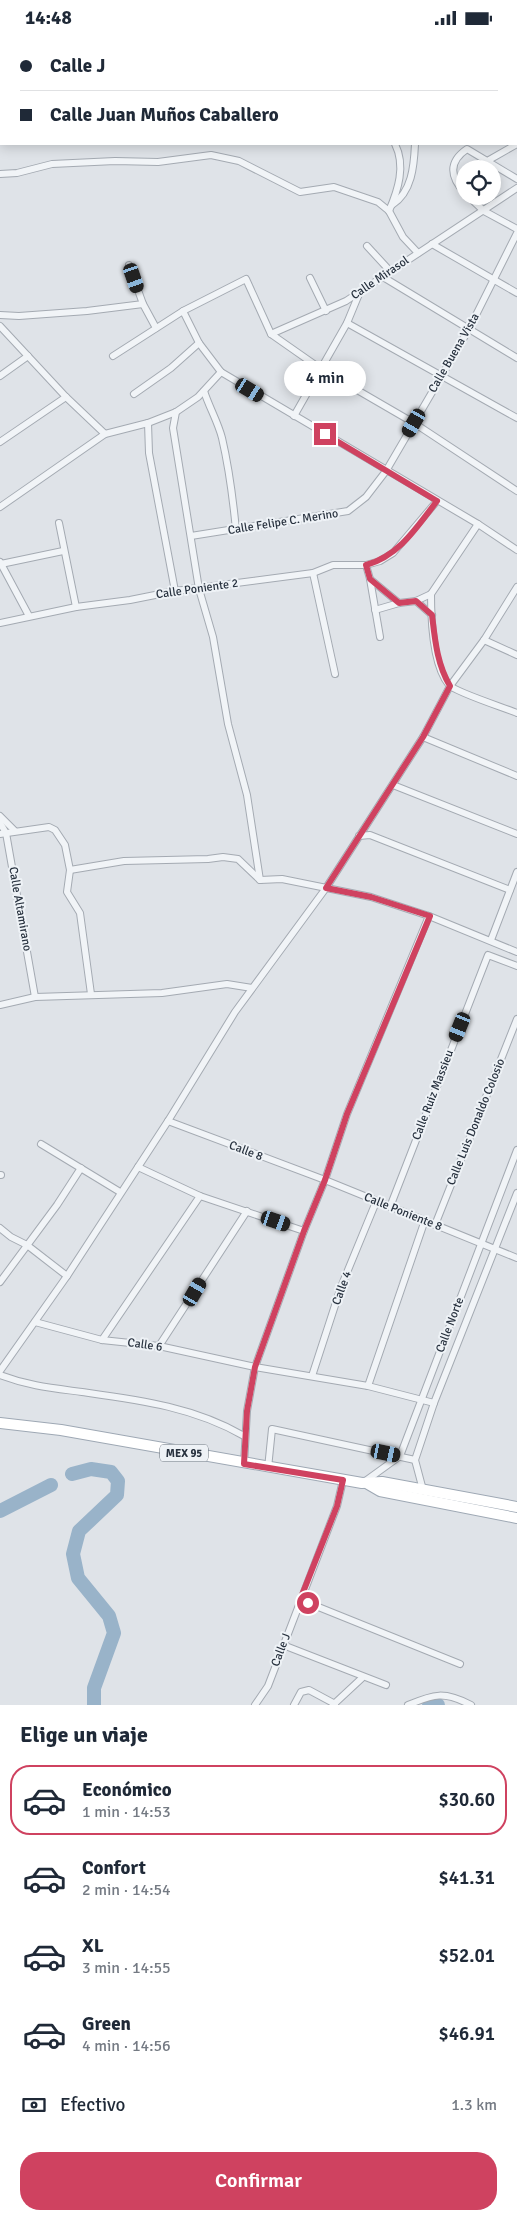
<!DOCTYPE html>
<html lang="es">
<meta charset="utf-8">
<style>
:root{--surface:#fff;--page:#f6f6f7;--text:#1f2937;--muted:#747a83;--line:#e0e1e3;--accent:#cf4260}
body{margin:0;font-family:Signika,sans-serif;background:var(--page);color:var(--text);height:100vh;display:flex;flex-direction:column;font-size:19px;white-space:nowrap}
*{box-sizing:border-box;margin:0}
p{font-size:16px;color:var(--muted)}
.icon{flex:none;width:28px;height:28px;fill:none;stroke:currentColor;stroke-width:2;stroke-linecap:round;stroke-linejoin:round}
.map{position:relative;height:1670px;overflow:hidden}
.details{display:flex;flex-direction:column;background:var(--surface);flex:1}
.details>*{flex:none}
.guide{position:absolute;left:0px;top:0px;width:518px;height:110px;box-shadow:0 2px 12px #0003;display:grid;align-content:center;height:110px;padding:0 20px;background:var(--surface)}
.controls{position:absolute;left:456px;top:125px;display:grid;gap:10px}
.controls a{display:grid;place-items:center;width:45px;height:45px;border-radius:50%;background:var(--surface);box-shadow:0 2px 12px #0003;font-size:25px}
.end{position:absolute;width:22px;height:22px;margin:-11px;border:6px solid #cf4260;background:#fff;box-shadow:0 0 0 2px #fff}
.from{border-radius:50%}
.bubble{position:absolute;height:35px;border-radius:18px;background:var(--surface);box-shadow:0 2px 12px #0003;font-size:16px;font-weight:600;line-height:35px;text-align:center}
.car{position:absolute;width:15px;height:30px;margin:-15px -8px;border-radius:6px;box-shadow:0 0 4px 1px #0007;background:linear-gradient(#222 24%,#8ab4d8 0 40%,#222 0 76%,#8ab4d8 0 86%,#222 0)}
.guide b{display:flex;align-items:center;gap:18px;height:48px;font-size:19px}
.guide b+b{border-top:1px solid var(--line)}
.guide i{width:12px;height:12px;background:var(--text)}
ul{padding:0;list-style:none}
li{display:flex;align-items:center;gap:15px;height:70px;margin:0 10px 8px;padding:0 10px;border:2px solid transparent;border-radius:20px}
li div{flex:1}
li b{display:block;font-size:19px}
li em{font-style:normal;font-weight:600}
li.on{border-color:var(--accent)}
li>.icon{width:45px;height:45px;stroke-width:1.5}
h2{padding:0 20px;font-size:22px;line-height:60px}
.pay{display:flex;align-items:center;gap:12px;height:55px;padding:0 20px;font-size:19px}
.pay p{margin-inline-start:auto}
.cta{display:flex;gap:10px;margin-top:auto;padding:10px 20px}
.cta a{flex:1;height:58px;border-radius:20px;background:var(--accent);color:#fff;font-size:20px;font-weight:600;line-height:58px;text-align:center}
.status{display:flex;justify-content:space-between;align-items:center;height:35px;padding:0 25px;background:var(--surface);direction:ltr}
.status svg{height:14px;fill:currentColor}
.map>svg:first-child{display:block}
.lines{fill:none;stroke-linecap:round;stroke-linejoin:round}
.river{stroke:#99b3c9;stroke-width:14}
.street-casing{stroke:#a4aab2;stroke-width:8}
.primary-casing{stroke:#9ea8b4;stroke-width:12}
.street{stroke:#f1f4f7;stroke-width:6}
.primary{stroke:#fff;stroke-width:10}
.route{stroke:#cf4260;stroke-width:6}
.labels{text-anchor:middle;dominant-baseline:central;stroke-width:4;stroke-linejoin:round;paint-order:stroke}
.shield{fill:#eef2f6;stroke:#636c76;stroke-width:1}
.shield-label{font-size:11px;font-weight:bold;fill:#28323f}
.street-label{font-size:12px;fill:#28323f;stroke:#eef2f6}
</style>
<div class="status"><b>14:48</b><svg viewBox="0 0 49 12"><path d="M0 12V9h3v3zM5 12V6h3v6zM10 12V3h3v9zM15 12V0h3v12zM26 1h20v11H26zM47 4h2v5h-2z"/></svg></div>
<div class="map">
<svg width="517" height="1670" viewBox="0 0 517 1670">
<rect width="100%" height="100%" fill="#dfe3e8"/>
<g class="lines">
<g class="river">
<path d="M 72,1439 L 91,1434 L 111,1437 L 118,1446 L 117,1460 L 79,1496 L 73,1519 L 78,1543 L 109,1581 L 114,1598 L 94,1653 L 94,1670"/>
<path d="M 0,1476 L 51,1450"/>
<path d="M 429,1670 L 438,1670"/>
</g>
<g class="street-casing">
<g id="street">
<path d="M 376,1 L 376,0"/>
<path d="M 509,1 L 510,0"/>
<path d="M 489,125 L 517,109"/>
<path d="M 0,139 L 17,138 L 52,129 L 115,126 L 158,127 L 211,120 L 239,126 L 300,157 L 334,152 L 378,167 L 389,176 L 403,202 L 418,218"/>
<path d="M 465,158 C 450,142 448,127 467,114 L 517,144"/>
<path d="M 468,161 L 484,176 L 517,194"/>
<path d="M 392,170 C 412,157 414,131 415,109"/>
<path d="M 389,176 C 398,155 406,131 395,109"/>
<path d="M 432,209 L 517,258"/>
<path d="M 367,211 L 390,236"/>
<path d="M 129,230 L 143,269 L 156,293"/>
<path d="M 383,242 L 517,323"/>
<path d="M 310,243 L 326,276"/>
<path d="M 183,276 L 199,308 L 221,337 L 478,489 L 517,515"/>
<path d="M 0,280 L 19,281 L 87,276 L 143,269"/>
<path d="M 347,288 L 517,383"/>
<path d="M 0,291 L 66,362 L 105,399"/>
<path d="M 271,299 L 346,266 L 517,153"/>
<path d="M 113,321 L 183,276 L 246,244 L 271,299 L 321,334 L 414,388 L 517,456"/>
<path d="M 0,341 L 28,321"/>
<path d="M 204,356 C 209,372 218,387 222,403 C 229,433 233,464 236,495"/>
<path d="M 134,359 L 171,333 L 199,308"/>
<path d="M 176,377 L 173,393 L 199,554 L 213,602 L 228,689 L 247,760 L 260,845"/>
<path d="M 294,381 L 347,288 L 359,259"/>
<path d="M 148,388 L 149,418 L 175,556"/>
<path d="M 0,407 L 66,362"/>
<path d="M 0,472 L 105,399 L 148,388 L 176,377 L 198,362 L 221,337"/>
<path d="M 59,488 L 76,572"/>
<path d="M 191,501 L 348,476 L 366,462 L 386,436 L 469,294 L 517,198"/>
<path d="M 0,527 L 29,581"/>
<path d="M 1,529 L 63,516"/>
<path d="M 366,530 L 370,544 L 399,568"/>
<path d="M 313,538 L 335,639"/>
<path d="M 370,544 L 380,602"/>
<path d="M 431,559 C 431,583 433,631 449,650 C 455,657 505,673 517,678"/>
<path d="M 416,566 L 432,580"/>
<path d="M 375,575 L 399,568 L 416,566 L 431,559 L 478,489"/>
<path d="M 0,588 L 76,572 L 130,565 L 175,556 L 313,538 L 333,530 L 366,530 L 380,526 L 393,518 L 437,466"/>
<path d="M 484,605 L 517,620"/>
<path d="M 423,702 L 517,741"/>
<path d="M 393,750 L 517,799"/>
<path d="M 0,781 L 15,796"/>
<path d="M 0,788 L 6,798 L 35,962"/>
<path d="M 0,799 L 49,792 L 55,795 L 65,810 L 70,835 L 67,857 L 80,878 L 91,959"/>
<path d="M 359,801 L 370,800 L 510,855"/>
<path d="M 70,835 L 124,826 L 208,824 L 223,822 L 238,824 L 260,845 L 282,844 L 371,862 L 429,881 L 517,917"/>
<path d="M 491,905 L 517,837"/>
<path d="M 0,970 L 35,962 L 162,958 L 227,949 L 252,953"/>
<path d="M 168,1086 L 325,1145 L 517,1223"/>
<path d="M 41,1109 L 120,1157"/>
<path d="M 138,1132 L 200,1161 L 304,1196"/>
<path d="M 0,1140 L 1,1140"/>
<path d="M 390,1172 L 488,920 L 517,931"/>
<path d="M 435,1190 L 517,984"/>
<path d="M 0,1193 L 11,1202 L 27,1210 L 67,1241"/>
<path d="M 0,1247 L 57,1170 L 81,1133"/>
<path d="M 35,1287 L 102,1305 L 159,1311 L 255,1332 L 368,1351 L 434,1368"/>
<path d="M 102,1305 L 200,1161"/>
<path d="M 159,1311 L 247,1176"/>
<path d="M 0,1336 L 67,1241 L 168,1086 L 235,977 L 326,853 L 423,702 L 450,651 L 484,605 L 517,552"/>
<path d="M 0,1340 C 29,1351 52,1353 82,1357 C 139,1365 194,1372 244,1401"/>
<path d="M 312,1341 L 341,1252 L 376,1167"/>
<path d="M 368,1351 L 425,1185"/>
<path d="M 244,1429 L 247,1376 L 255,1332 L 304,1196 L 325,1145 L 347,1079 L 429,881"/>
<path d="M 268,1433 L 272,1394 L 415,1425"/>
<path d="M 364,1447 L 400,1421 L 517,1115"/>
<path d="M 423,1455 L 415,1425 L 434,1368 L 517,1158"/>
<path d="M 301,1565 L 460,1629"/>
<path d="M 283,1610 L 386,1650"/>
<path d="M 255,1670 L 268,1651 L 337,1471 L 343,1445"/>
<path d="M 294,1670 L 301,1657 L 309,1655 L 335,1669"/>
<path d="M 333,1670 L 362,1643"/>
<path d="M 408,1670 C 434,1659 444,1656 471,1670"/>
</g>
</g>
<g class="primary-casing">
<g id="primary">
<path d="M 0,1388 L 61,1395 L 362,1448 L 382,1447 L 517,1472"/>
<path d="M 368,1449 L 380,1456 L 517,1483"/>
</g>
</g>
<use href="#street" class="street"/>
<use href="#primary" class="primary"/>
</g>
<g class="lines">
<path class="route" d="M 308,1568 L 300,1565 L 337,1471 L 343,1445 L 244,1429 L 247,1376 L 255,1332 L 304,1196 L 325,1145 L 347,1079 L 430,881 L 371,862 L 326,853 L 423,702 L 450,651 C 437,629 435,605 432,580 L 416,566 L 399,568 L 370,544 L 366,530 C 399,521 417,492 437,466 L 325,399"/>
</g>
<g class="labels">
<rect class="shield" x="160" y="1409.5" width="48" height="17" rx="4"/>
<g class="shield-label">
<text x="184" y="1418">MEX 95</text>
</g>
<g class="street-label">
<text transform="translate(380 243) rotate(-34)">Calle Mirasol</text>
<text transform="translate(454 318) rotate(-60)">Calle Buena Vista</text>
<text transform="translate(283 487) rotate(-9)">Calle Felipe C. Merino</text>
<text transform="translate(197 554) rotate(-8)">Calle Poniente 2</text>
<text transform="translate(20 874) rotate(80)">Calle Altamirano</text>
<text transform="translate(433 1060) rotate(-69)">Calle Ruiz Massieu</text>
<text transform="translate(476 1087) rotate(-68)">Calle Luis Donaldo Colosio</text>
<text transform="translate(246 1116) rotate(21)">Calle 8</text>
<text transform="translate(403 1177) rotate(22)">Calle Poniente 8</text>
<text transform="translate(342 1253) rotate(-70)">Calle 4</text>
<text transform="translate(450 1290) rotate(-69)">Calle Norte</text>
<text transform="translate(145 1310) rotate(8)">Calle 6</text>
<text transform="translate(281 1615) rotate(-69)">Calle J</text>
</g>
</g>
</svg>
<div class="controls">
<a><svg class="icon" aria-label="locate" viewBox="0 0 24 24"><circle cx="12" cy="12" r="6"/><path d="M12 2v4M12 18v4M2 12h4M18 12h4"/></svg></a>
</div>
<i class="end from" style="left:308px;top:1568px"></i>
<i class="end" style="left:325px;top:399px"></i>
<div class="bubble" style="left:284px;top:326px;width:82px">4 min</div>
<i class="car" style="left:134px;top:243px;rotate:161deg"></i>
<i class="car" style="left:250px;top:355px;rotate:121deg"></i>
<i class="car" style="left:414px;top:388px;rotate:210deg"></i>
<i class="car" style="left:460px;top:992px;rotate:202deg"></i>
<i class="car" style="left:276px;top:1186px;rotate:109deg"></i>
<i class="car" style="left:195px;top:1257px;rotate:30deg"></i>
<i class="car" style="left:386px;top:1418px;rotate:102deg"></i>
<div class="guide">
<b><i class="from"></i>Calle J</b>
<b><i></i>Calle Juan Muños Caballero</b>
</div>
</div>
<section class="details">
<h2>Elige un viaje</h2>
<ul>
<li class="on"><svg class="icon" aria-label="car" viewBox="0 0 24 24"><path d="M5 17H2v-5l4-1 3-4h7l3 4 3 1v5h-3M9 17h6M6 11h13"/><circle cx="7" cy="17" r="2"/><circle cx="17" cy="17" r="2"/></svg><div><b>Económico</b><p>1 min · 14:53</p></div><em>$30.60</em></li>
<li><svg class="icon" aria-label="car" viewBox="0 0 24 24"><path d="M5 17H2v-5l4-1 3-4h7l3 4 3 1v5h-3M9 17h6M6 11h13"/><circle cx="7" cy="17" r="2"/><circle cx="17" cy="17" r="2"/></svg><div><b>Confort</b><p>2 min · 14:54</p></div><em>$41.31</em></li>
<li><svg class="icon" aria-label="car" viewBox="0 0 24 24"><path d="M5 17H2v-5l4-1 3-4h7l3 4 3 1v5h-3M9 17h6M6 11h13"/><circle cx="7" cy="17" r="2"/><circle cx="17" cy="17" r="2"/></svg><div><b>XL</b><p>3 min · 14:55</p></div><em>$52.01</em></li>
<li><svg class="icon" aria-label="car" viewBox="0 0 24 24"><path d="M5 17H2v-5l4-1 3-4h7l3 4 3 1v5h-3M9 17h6M6 11h13"/><circle cx="7" cy="17" r="2"/><circle cx="17" cy="17" r="2"/></svg><div><b>Green</b><p>4 min · 14:56</p></div><em>$46.91</em></li>
</ul>
<div class="pay"><svg class="icon" aria-label="cash" viewBox="0 0 24 24"><path d="M3 7h18v10H3z"/><circle cx="12" cy="12" r="2"/></svg>Efectivo<p>1.3 km</p></div>
<div class="cta"><a>Confirmar</a></div>
</section>
